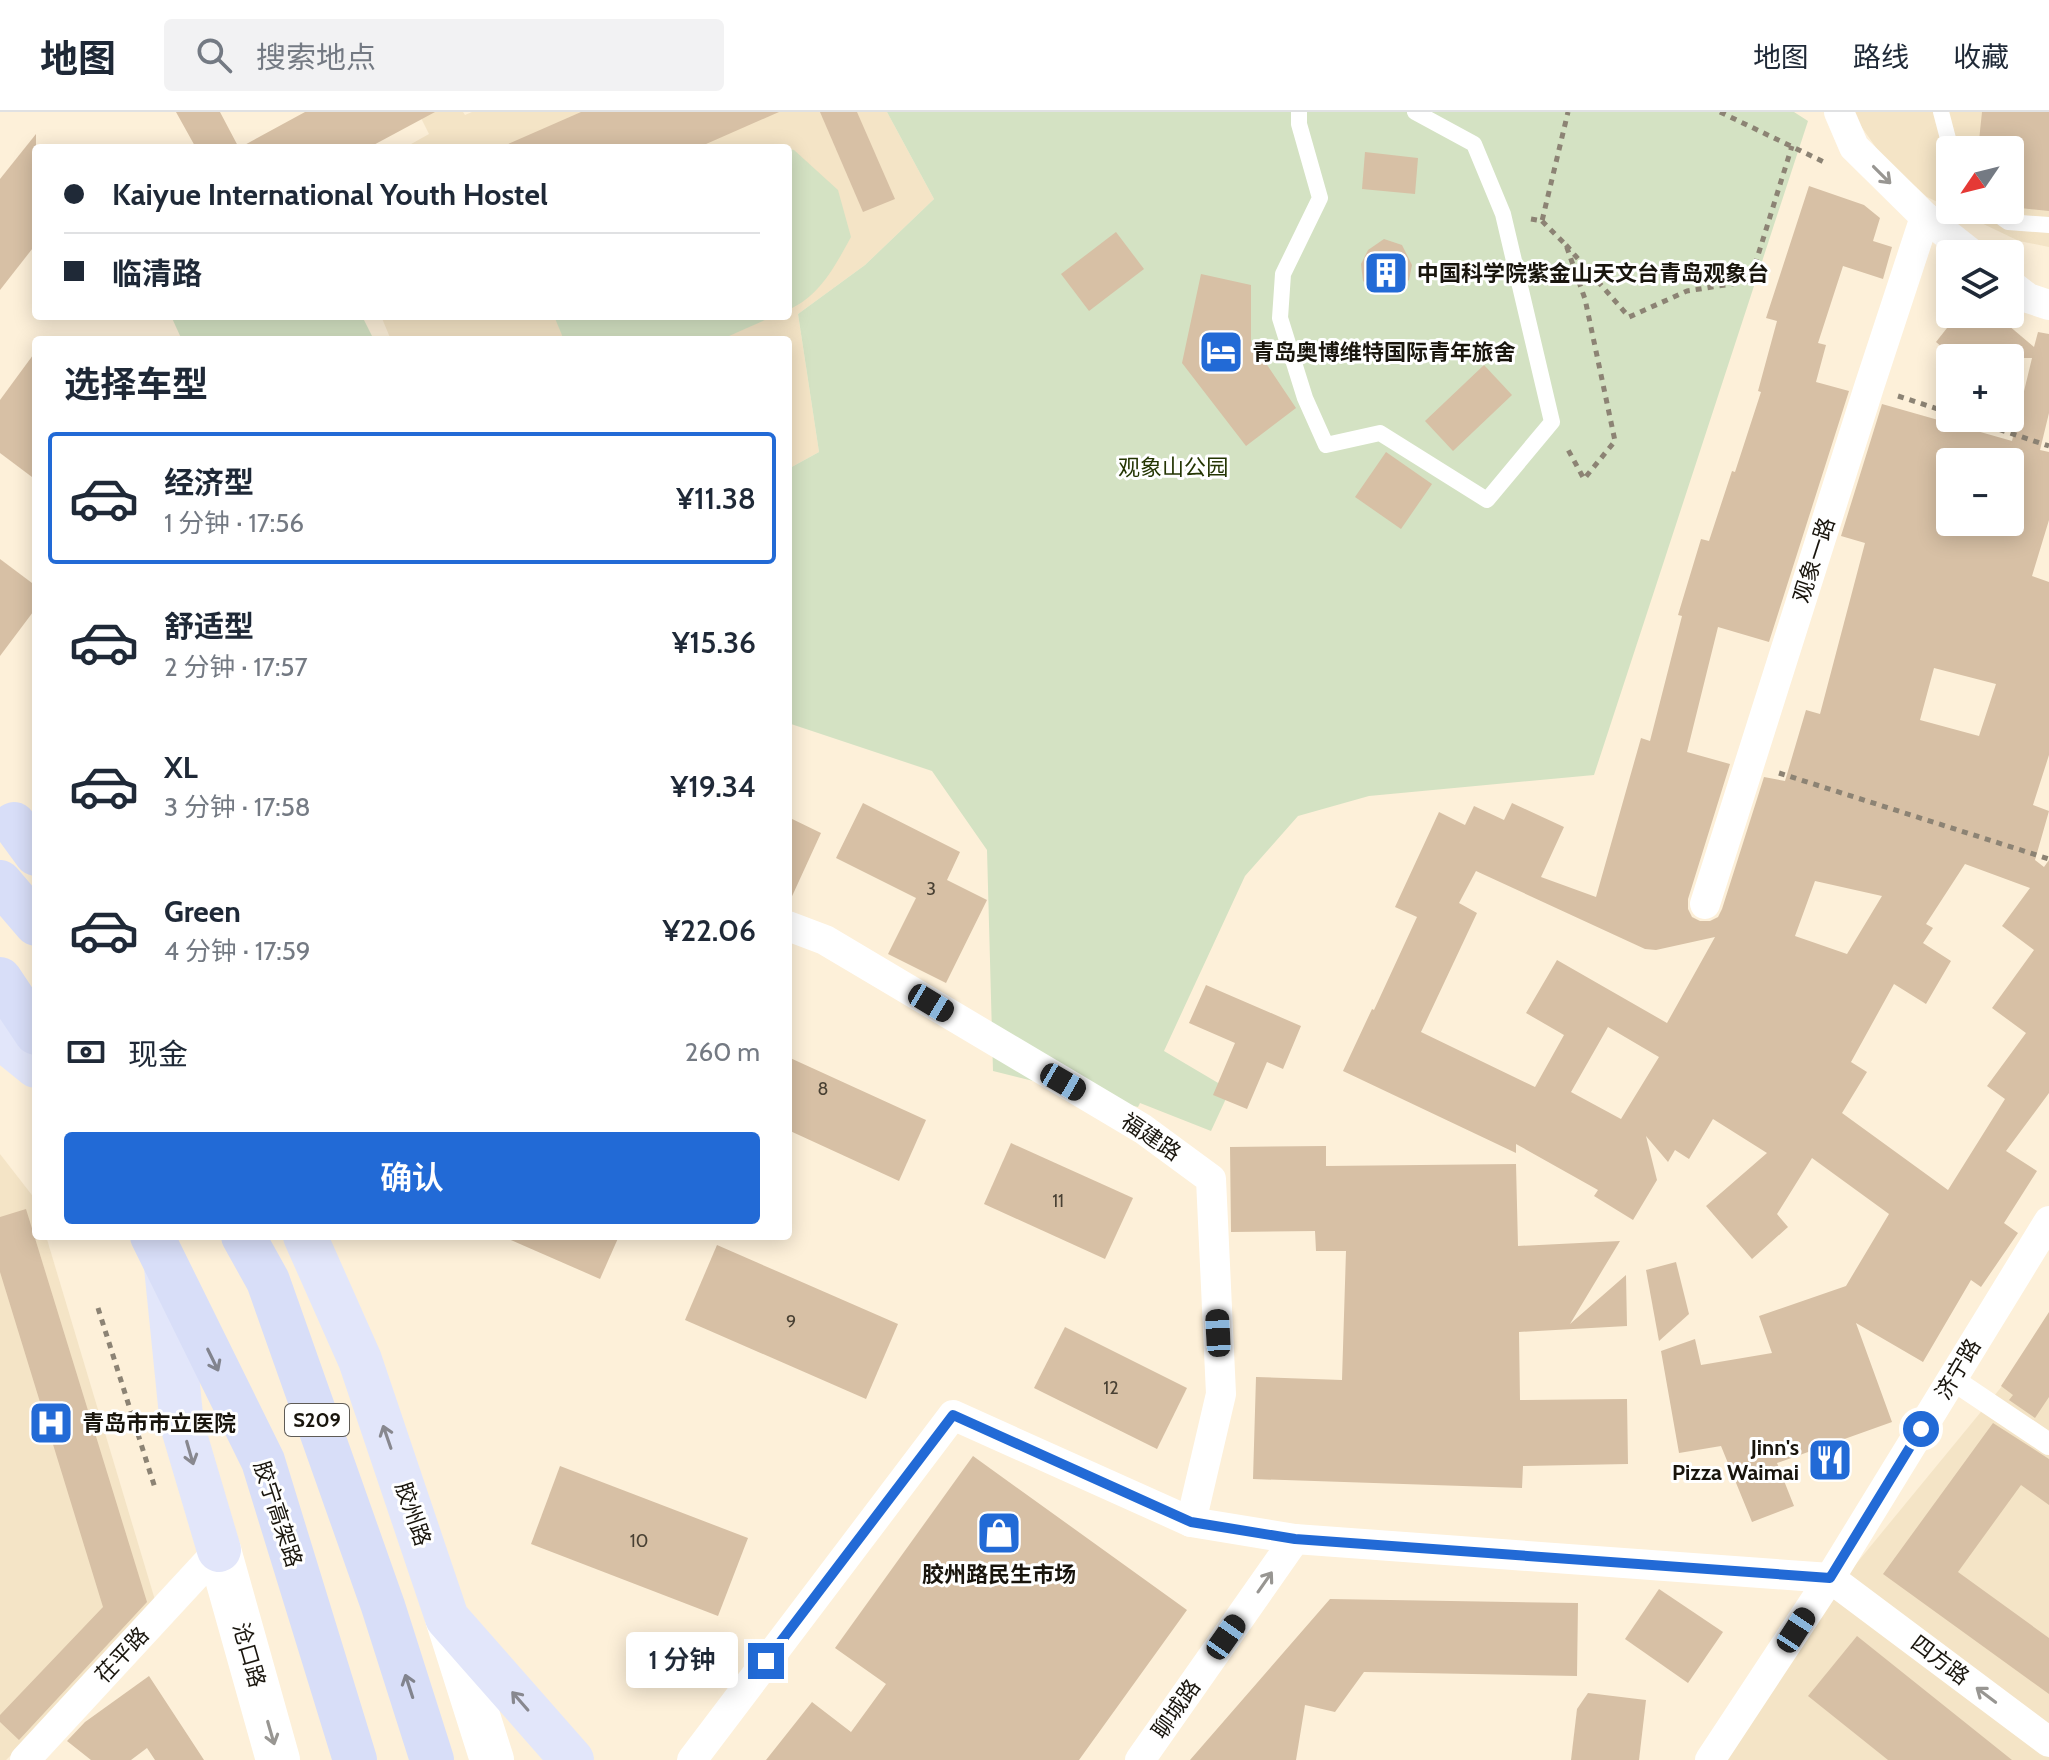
<!DOCTYPE html>
<html lang="zh">
<meta charset="utf-8">
<style>
:root{--surface:#fff;--page:#f2f2f3;--text:#1f2937;--muted:#747a83;--line:#e0e1e3;--accent:#226ad6}
body{margin:0;font-family:Cabin,"Noto Sans SC",sans-serif;background:var(--page);color:var(--text);height:100vh;display:flex;flex-direction:column;font-size:30px;white-space:nowrap}
*{box-sizing:border-box;margin:0}
p{font-size:26px;color:var(--muted)}
.icon{flex:none;width:44px;height:44px;fill:none;stroke:currentColor;stroke-width:2;stroke-linecap:round;stroke-linejoin:round}
.map{position:relative;flex:1;overflow:hidden}
.details{position:absolute;left:32px;top:224px;width:760px;height:904px;display:flex;flex-direction:column;background:var(--surface);border-radius:8px;box-shadow:0 4px 20px #0003}
.details>*{flex:none}
.banner{position:absolute;left:32px;top:32px;width:760px;height:176px;border-radius:8px;box-shadow:0 4px 20px #0003;display:grid;align-content:center;height:176px;padding:0 32px;background:var(--surface)}
.needle{width:52px;rotate:235deg}
.controls{position:absolute;left:1936px;top:24px;display:grid;gap:16px}
.controls a{display:grid;place-items:center;width:88px;height:88px;border-radius:8px;background:var(--surface);box-shadow:0 4px 20px #0003;font-size:40px}
.end{position:absolute;width:36px;height:36px;margin:-18px;border:10px solid #226ad6;background:#fff;box-shadow:0 0 0 4px #fff}
.from{border-radius:50%}
.bubble{position:absolute;height:56px;border-radius:8px;background:var(--surface);box-shadow:0 4px 20px #0003;font-size:26px;font-weight:600;line-height:56px;text-align:center}
.car{position:absolute;width:24px;height:48px;margin:-24px -12px;border-radius:10px;box-shadow:0 0 6px 2px #0007;background:linear-gradient(#222 24%,#8ab4d8 0 40%,#222 0 76%,#8ab4d8 0 86%,#222 0)}
.banner b{display:flex;align-items:center;gap:28px;height:76px;font-size:30px}
.banner b+b{border-top:2px solid var(--line)}
.banner i{width:20px;height:20px;background:var(--text)}
ul{padding:0;list-style:none}
li{display:flex;align-items:center;gap:24px;height:132px;margin:0 16px 12px;padding:0 16px;border:4px solid transparent;border-radius:8px}
li div{flex:1}
li b{display:block;font-size:30px}
li em{font-style:normal;font-weight:600}
li.active{border-color:var(--accent)}
li>.icon{width:72px;height:72px;stroke-width:1.5}
h2{padding:0 32px;font-size:36px;line-height:96px}
.pay{display:flex;align-items:center;gap:20px;height:88px;padding:0 32px;font-size:30px}
.pay p{margin-inline-start:auto}
.action{display:flex;gap:16px;margin-top:auto;padding:16px 32px}
.action a{flex:1;height:92px;border-radius:8px;background:var(--accent);color:#fff;font-size:32px;font-weight:600;line-height:92px;text-align:center}
header{display:flex;align-items:center;gap:48px;box-sizing:border-box;height:112px;padding:0 40px;background:var(--surface);border-bottom:2px solid var(--line)}
header strong{font-size:38px}
nav{display:flex;gap:44px;margin-inline-start:auto;font-size:28px}
.search{width:560px;height:72px;background:var(--page);display:flex;align-items:center;gap:20px;box-sizing:border-box;padding:0 28px;border-radius:8px;color:var(--muted);font-size:30px}
.map>svg:first-child{display:block}
.built{fill:#f4e4c6}
.green{fill:#d4e2c3}
.building{fill:#d7c0a5;fill-rule:evenodd}
.lines{fill:none;stroke-linecap:round;stroke-linejoin:round}
.path{stroke:#8c8374;stroke-width:5;stroke-dasharray:6 6;stroke-linecap:butt}
.service{stroke:#fff;stroke-width:16}
.pedestrian{stroke:#fff;stroke-width:22}
.minor{stroke:#fff;stroke-width:30}
.secondary{stroke:#fff;stroke-width:44}
.primary{stroke:#e2e6fa;stroke-width:44}
.trunk{stroke:#d8def8;stroke-width:44}
.oneway{stroke:#989692}
.oneway2{stroke:#82848e}
.oneway3{stroke:#88888f}
.route{stroke:#226ad6;stroke-width:10}
.labels{text-anchor:middle;dominant-baseline:central;stroke-width:6;stroke-linejoin:round;paint-order:stroke}
.number-label{font-size:18px;fill:#484033}
.shield{fill:#fff;stroke:#5e5b56;stroke-width:2}
.shield-label{font-size:20px;font-weight:bold;fill:#19150d}
.poi-label{font-size:22px;font-weight:bold;fill:#19150d;stroke:#fff;text-anchor:start}
.park-label{font-size:22px;fill:#243503;stroke:#fff}
.street-label{font-size:22px;fill:#19150d;stroke:#fff}
</style>
<header>
<strong>地图</strong>
<div class="search"><svg class="icon" aria-label="search" viewBox="0 0 24 24"><circle cx="10" cy="10" r="6"/><path d="M15 15l6 6"/></svg>搜索地点</div>
<nav><a>地图</a><a>路线</a><a>收藏</a></nav>
</header>
<div class="map">
<svg width="2049" height="1648" viewBox="0 0 2049 1648">
<rect width="100%" height="100%" fill="#fdf0d9"/>
<g class="built">
<path d="M 418,0 L 463,0 L 465,3 L 472,0 L 887,0 L 934,87 L 865,153 L 798,202 L 819,340 L 788,357 L 788,228 L 391,228 L 381,204 L 788,204 L 788,36 L 404,36 L 429,22 Z"/>
<path d="M 1851,0 L 2049,0 L 2049,135 L 2019,129 L 1954,98 L 2010,98 L 2010,38 L 1950,38 L 1950,96 L 1927,85 L 1884,47 Z"/>
<path d="M 0,1042 L 35,1087 L 36,1124 L 46,1124 L 158,1498 L 6,1648 L 0,1648 Z"/>
<path d="M 2049,1217 L 2049,1648 L 1695,1648 Z"/>
</g>
<g class="green">
<path d="M 887,0 L 1794,0 L 1808,9 L 1594,663 L 1369,684 L 1298,704 L 1245,764 L 1164,939 L 1230,978 L 1211,1019 L 1140,991 L 1138,995 L 993,959 L 987,738 L 932,659 L 788,611 L 788,357 L 819,340 L 798,202 L 865,153 L 934,87 Z"/>
<path d="M 788,37 L 794,38 L 838,78 L 851,125 C 835,154 820,184 788,198 Z"/>
<path d="M 171,204 L 362,204 L 374,228 L 182,228 Z"/>
<path d="M 554,204 L 774,204 L 720,228 L 564,228 Z"/>
</g>
<g class="building">
<path d="M 176,0 L 220,0 L 239,36 L 305,0 L 435,0 L 368,36 L 196,36 Z"/>
<path d="M 581,0 L 779,0 L 697,36 L 499,36 Z"/>
<path d="M 820,0 L 857,0 L 895,87 L 863,100 Z"/>
<path d="M 1982,0 L 2049,0 L 2049,99 L 2010,95 L 2010,38 L 1978,38 Z"/>
<path d="M 36,22 L 36,132 L 0,178 L 0,67 Z"/>
<path d="M 1365,40 L 1418,46 L 1415,82 L 1362,77 Z"/>
<path d="M 1809,74 L 1864,93 L 1880,106 L 1873,129 L 1892,135 L 1883,167 L 1843,154 L 1818,231 L 1826,233 L 1816,270 L 1849,279 L 1769,530 L 1718,515 L 1687,640 L 1730,652 L 1688,787 L 1688,797 L 1692,805 L 1700,809 L 1710,809 L 1718,805 L 1722,797 L 1764,665 L 1785,669 L 1806,598 L 1820,602 L 1865,431 L 1841,424 L 1882,292 L 2012,329 L 2032,246 L 1955,246 L 1936,230 L 1958,202 L 1995,202 L 2034,235 L 2038,220 L 2049,222 L 2049,301 L 2040,338 L 2049,340 L 2049,408 L 2032,464 L 2049,470 L 2049,643 L 2033,693 L 2049,699 L 2035,748 L 2044,755 L 2049,748 L 2049,981 L 2006,1039 L 2037,1059 L 2004,1111 L 2018,1121 L 1981,1175 L 1971,1168 L 1923,1250 L 1856,1211 L 1892,1310 L 1777,1351 L 1794,1394 L 1752,1410 L 1721,1334 L 1679,1341 L 1661,1239 L 1695,1227 L 1701,1253 L 1772,1241 L 1759,1204 L 1846,1174 L 1889,1102 L 1812,1046 L 1777,1102 L 1788,1115 L 1752,1147 L 1706,1094 L 1767,1041 L 1713,1007 L 1689,1047 L 1675,1038 L 1668,1050 L 1646,1024 L 1657,1068 L 1633,1108 L 1594,1084 L 1598,1078 L 1516,1032 L 1516,1041 L 1343,959 L 1372,897 L 1374,898 L 1417,805 L 1395,795 L 1439,700 L 1465,713 L 1474,694 L 1504,708 L 1512,691 L 1564,715 L 1541,765 L 1596,785 L 1641,626 L 1650,629 L 1682,504 L 1678,503 L 1701,427 L 1709,429 L 1732,359 L 1735,360 L 1761,280 L 1758,279 L 1777,209 L 1766,206 ZM 1950,350 L 2010,350 L 2010,410 L 1943,410 L 1950,386 ZM 1934,556 L 1996,572 L 1979,624 L 1920,608 ZM 1965,752 L 2030,776 L 2002,814 L 2034,838 L 1992,896 L 2026,921 L 1987,974 L 2005,987 L 1948,1078 L 1842,1001 L 1867,960 L 1851,950 L 1894,872 L 1926,892 L 1951,849 L 1923,831 L 1933,816 L 1926,812 ZM 1476,759 L 1645,837 L 1656,838 L 1715,825 L 1667,911 L 1557,848 L 1526,901 L 1564,923 L 1535,975 L 1421,920 L 1477,801 L 1459,791 ZM 1815,769 L 1882,784 L 1847,842 L 1795,824 ZM 1608,915 L 1659,945 L 1621,1007 L 1571,980 Z"/>
<path d="M 1116,120 L 1144,157 L 1089,199 L 1061,162 Z"/>
<path d="M 1384,127 L 1402,133 L 1412,153 L 1409,168 L 1397,179 L 1379,182 L 1363,169 L 1361,152 L 1368,138 Z"/>
<path d="M 1201,162 L 1251,173 L 1251,229 L 1296,296 L 1246,334 L 1182,251 Z"/>
<path d="M 36,239 L 36,368 L 0,341 L 0,288 Z"/>
<path d="M 1484,253 L 1512,283 L 1453,339 L 1425,309 Z"/>
<path d="M 1386,340 L 1432,372 L 1401,417 L 1355,385 Z"/>
<path d="M 0,447 L 36,474 L 36,496 L 0,544 Z"/>
<path d="M 863,691 L 960,740 L 947,768 L 987,788 L 946,871 L 888,842 L 916,786 L 836,746 Z"/>
<path d="M 788,705 L 821,721 L 788,793 Z"/>
<path d="M 1206,873 L 1301,914 L 1283,957 L 1267,950 L 1247,997 L 1213,983 L 1235,931 L 1189,911 Z"/>
<path d="M 788,945 L 926,1008 L 899,1069 L 788,1018 Z"/>
<path d="M 1011,1031 L 1133,1086 L 1105,1147 L 984,1092 Z"/>
<path d="M 1326,1034 L 1326,1054 L 1516,1052 L 1518,1134 L 1620,1129 L 1570,1212 L 1626,1163 L 1627,1214 L 1519,1220 L 1520,1288 L 1627,1287 L 1628,1352 L 1523,1354 L 1522,1376 L 1253,1367 L 1256,1265 L 1342,1268 L 1346,1139 L 1316,1139 L 1315,1119 L 1231,1120 L 1230,1035 Z"/>
<path d="M 26,1097 L 147,1490 L 19,1628 L 0,1610 L 0,1603 L 103,1495 L 0,1160 L 0,1105 Z"/>
<path d="M 502,1124 L 619,1124 L 600,1167 Z"/>
<path d="M 717,1133 L 898,1212 L 866,1287 L 685,1208 Z"/>
<path d="M 1676,1150 L 1689,1202 L 1659,1229 L 1646,1158 Z"/>
<path d="M 2049,1200 L 2049,1285 L 2035,1306 L 2009,1288 L 2013,1283 L 2001,1274 Z"/>
<path d="M 1065,1215 L 1187,1276 L 1157,1337 L 1034,1276 Z"/>
<path d="M 1993,1311 L 2049,1347 L 2049,1393 L 2021,1373 L 1958,1460 L 2049,1526 L 2049,1582 L 1883,1462 Z"/>
<path d="M 973,1344 L 1187,1498 L 1079,1648 L 766,1648 L 812,1590 L 851,1620 L 886,1572 L 835,1536 Z"/>
<path d="M 560,1354 L 748,1426 L 718,1504 L 531,1432 Z"/>
<path d="M 1659,1477 L 1723,1520 L 1688,1571 L 1625,1527 Z"/>
<path d="M 1330,1487 L 1578,1491 L 1577,1564 L 1364,1560 L 1335,1600 L 1305,1593 L 1296,1648 L 1190,1648 Z"/>
<path d="M 1857,1524 L 2012,1648 L 1888,1648 L 1808,1584 Z"/>
<path d="M 149,1564 L 204,1648 L 155,1648 L 147,1636 L 131,1648 L 91,1648 L 67,1629 L 85,1610 Z"/>
<path d="M 1588,1581 L 1646,1588 L 1639,1648 L 1571,1648 L 1577,1597 Z"/>
</g>
<g class="lines">
<g class="path">
<path d="M 1720,0 L 1826,51"/>
<path d="M 1531,107 L 1542,109 L 1568,0"/>
<path d="M 1542,109 L 1566,133 L 1585,187 L 1615,329 L 1584,367 L 1566,334"/>
<path d="M 1566,133 L 1629,205 L 1687,179 L 1750,169 L 1792,34"/>
<path d="M 1898,284 L 1950,301"/>
<path d="M 1965,306 L 2049,334"/>
<path d="M 1779,661 L 2049,747"/>
<path d="M 98,1196 L 155,1376"/>
</g>
<g class="service">
<path d="M 1299,0 L 1299,12 L 1320,86 L 1283,162 L 1280,206 L 1305,286 L 1326,333 L 1380,321 L 1487,388 L 1552,310 L 1503,102 L 1474,32 L 1415,0"/>
<path d="M 1941,0 L 1951,38"/>
<path d="M 1991,98 L 2008,110 L 2049,113"/>
</g>
<path class="pedestrian" d="M 1952,1267 L 2049,1332"/>
<g class="minor">
<path d="M 1839,0 L 1854,35 L 1925,105 L 1972,142"/>
<path d="M 2010,172 L 2028,186 L 2049,193"/>
<path d="M 1705,792 L 1869,275 L 1925,105"/>
<path d="M 788,814 L 825,828 L 1143,1017 L 1211,1067 L 1221,1282 L 1191,1410"/>
<path d="M 1830,1466 L 2049,1630"/>
<path d="M 25,1648 L 219,1438"/>
<path d="M 692,1648 L 953,1303 L 1191,1410 L 1295,1427 L 1830,1466"/>
<path d="M 1140,1648 L 1295,1427"/>
<path d="M 1710,1648 L 1830,1466 L 2049,1109"/>
</g>
<g class="secondary">
<path d="M 219,1438 L 278,1648"/>
<path d="M 447,1506 L 492,1648"/>
</g>
<g class="primary">
<path d="M 0,925 L 36,954"/>
<path d="M 305,1124 L 360,1248 L 447,1506 L 572,1648"/>
<path d="M 166,1155 L 182,1313 L 219,1438"/>
</g>
<g class="trunk">
<path d="M 14,712 L 36,742"/>
<path d="M 0,770 L 36,812"/>
<path d="M 0,867 L 36,921"/>
<path d="M 152,1124 L 263,1349 L 355,1648"/>
<path d="M 243,1124 L 268,1169 L 383,1494 L 432,1648"/>
</g>
</g>
<defs><path id="oneway-shaft" d="M-6 0H5M1.5-3L5.5 0L1.5 3" fill="none" stroke-width="1.6" stroke-linecap="round" stroke-linejoin="round" transform="scale(2)"/></defs>
<g class="oneway">
<use href="#oneway-shaft" transform="translate(1882 63) rotate(45)"/>
<use href="#oneway-shaft" transform="translate(1265 1470) rotate(-55)"/>
<use href="#oneway-shaft" transform="translate(1986 1583) rotate(-143)"/>
<use href="#oneway-shaft" transform="translate(271 1621) rotate(74)"/>
</g>
<g class="oneway2">
<use href="#oneway-shaft" transform="translate(213 1248) rotate(64)"/>
<use href="#oneway-shaft" transform="translate(409 1574) rotate(-108)"/>
</g>
<g class="oneway3">
<use href="#oneway-shaft" transform="translate(387 1325) rotate(-109)"/>
<use href="#oneway-shaft" transform="translate(190 1341) rotate(74)"/>
<use href="#oneway-shaft" transform="translate(520 1589) rotate(-131)"/>
</g>
<g class="lines">
<path class="route" d="M 766,1549 L 953,1303 L 1191,1410 L 1295,1427 L 1830,1466 L 1921,1317"/>
</g>
<defs>
<g id="building-square" transform="scale(2.3)"><rect x="-9" y="-9" width="18" height="18" rx="4" fill="#226ad6" stroke="#fff"/><path d="M-4-6H4V6H1V3H-1V6H-4ZM-2.5-4.3h1.7v1.8h-1.7ZM.8-4.3h1.7v1.8H.8ZM-2.5-1h1.7V.8h-1.7ZM.8-1h1.7V.8H.8Z" fill="#fff"/></g>
<g id="hotel-square" transform="scale(2.3)"><rect x="-9" y="-9" width="18" height="18" rx="4" fill="#226ad6" stroke="#fff"/><path d="M-6-4.5h1.5V1H6V5H4.5V3h-9V5H-6ZM-4 0a1.8 1.8 0 1 1 3.6 0ZM.5 0V-2.5h3Q6-2.5 6 0Z" fill="#fff"/></g>
<g id="hospital-square" transform="scale(2.3)"><rect x="-9" y="-9" width="18" height="18" rx="4" fill="#226ad6" stroke="#fff"/><path d="M-5-5h3v3.5h4V-5h3V5h-3V1.5h-4V5h-3Z" fill="#fff"/></g>
<g id="restaurant-square" transform="scale(2.3)"><rect x="-9" y="-9" width="18" height="18" rx="4" fill="#226ad6" stroke="#fff"/><path d="M-5-6h1v4h1v-4h1v4h1v-4h1v5L-1.5 .5V6h-2V.5L-5-1ZM5-6V6H3V1.5H1.5Q1.5-4 5-6Z" fill="#fff"/></g>
<g id="shop-square" transform="scale(2.3)"><rect x="-9" y="-9" width="18" height="18" rx="4" fill="#226ad6" stroke="#fff"/><path d="M-5-2.5h2.3a2.7 3.5 0 0 1 5.4 0H5L5.5 6h-11ZM-1.5-2.5h3a1.5 2.3 0 0 0-3 0Z" fill="#fff"/></g>
</defs>
<g fill-rule="evenodd">
<use href="#building-square" x="1386" y="161"/>
<use href="#hotel-square" x="1221" y="240"/>
<use href="#hospital-square" x="51" y="1311"/>
<use href="#restaurant-square" x="1830" y="1348"/>
<use href="#shop-square" x="999" y="1421"/>
</g>
<g class="labels">
<g class="number-label">
<text x="931" y="777">3</text>
<text x="823" y="977">8</text>
<text x="1058" y="1089">11</text>
<text x="791" y="1210">9</text>
<text x="1111" y="1276">12</text>
<text x="639" y="1429">10</text>
</g>
<rect class="shield" x="285" y="1292" width="64" height="32" rx="6"/>
<g class="shield-label">
<text x="317" y="1308">S209</text>
</g>
<g class="poi-label">
<text x="1417" y="161">中国科学院紫金山天文台青岛观象台</text>
<text x="1252" y="240">青岛奥博维特国际青年旅舍</text>
<text x="82" y="1311">青岛市市立医院</text>
<text x="1799" y="1335" text-anchor="end">Jinn's<tspan x="1799" dy="25">Pizza Waimai</tspan></text>
<text x="999" y="1462" text-anchor="middle">胶州路民生市场</text>
</g>
<g class="park-label">
<text x="1173" y="355">观象山公园</text>
</g>
<g class="street-label">
<text transform="translate(1814 448) rotate(-72)">观象一路</text>
<text transform="translate(1151 1025) rotate(34)">福建路</text>
<text transform="translate(1958 1257) rotate(-59)">济宁路</text>
<text transform="translate(278 1402) rotate(72)">胶宁高架路</text>
<text transform="translate(413 1402) rotate(71)">胶州路</text>
<text transform="translate(122 1543) rotate(-47)">茌平路</text>
<text transform="translate(249 1543) rotate(74)">沧口路</text>
<text transform="translate(1940 1548) rotate(37)">四方路</text>
<text transform="translate(1176 1597) rotate(-55)">聊城路</text>
</g>
</g>
</svg>
<div class="controls">
<a><svg class="needle" viewBox="-14 -14 28 28"><path d="M0-13l5 13h-10z" fill="#e53935"/><path d="M0 13l5-13h-10z" fill="#747a83"/></svg></a>
<a><svg class="icon" aria-label="layers" viewBox="0 0 24 24"><path d="M12 4l9 5-9 5-9-5zM3 14l9 5 9-5"/></svg></a>
<a>+</a>
<a>−</a>
</div>
<i class="end from" style="left:1921px;top:1317px"></i>
<i class="end" style="left:766px;top:1549px"></i>
<div class="bubble" style="left:626px;top:1520px;width:112px">1 分钟</div>
<i class="car" style="left:931px;top:891px;rotate:121deg"></i>
<i class="car" style="left:1063px;top:970px;rotate:120deg"></i>
<i class="car" style="left:1218px;top:1221px;rotate:357deg"></i>
<i class="car" style="left:1796px;top:1518px;rotate:33deg"></i>
<i class="car" style="left:1226px;top:1525px;rotate:35deg"></i>
<div class="banner">
<b><i class="from"></i>Kaiyue International Youth Hostel</b>
<b><i></i>临清路</b>
</div>
<section class="details">
<h2>选择车型</h2>
<ul>
<li class="active"><svg class="icon" aria-label="car" viewBox="0 0 24 24"><path d="M5 17H2v-5l4-1 3-4h7l3 4 3 1v5h-3M9 17h6M6 11h13"/><circle cx="7" cy="17" r="2"/><circle cx="17" cy="17" r="2"/></svg><div><b>经济型</b><p>1 分钟 · 17:56</p></div><em>¥11.38</em></li>
<li><svg class="icon" aria-label="car" viewBox="0 0 24 24"><path d="M5 17H2v-5l4-1 3-4h7l3 4 3 1v5h-3M9 17h6M6 11h13"/><circle cx="7" cy="17" r="2"/><circle cx="17" cy="17" r="2"/></svg><div><b>舒适型</b><p>2 分钟 · 17:57</p></div><em>¥15.36</em></li>
<li><svg class="icon" aria-label="car" viewBox="0 0 24 24"><path d="M5 17H2v-5l4-1 3-4h7l3 4 3 1v5h-3M9 17h6M6 11h13"/><circle cx="7" cy="17" r="2"/><circle cx="17" cy="17" r="2"/></svg><div><b>XL</b><p>3 分钟 · 17:58</p></div><em>¥19.34</em></li>
<li><svg class="icon" aria-label="car" viewBox="0 0 24 24"><path d="M5 17H2v-5l4-1 3-4h7l3 4 3 1v5h-3M9 17h6M6 11h13"/><circle cx="7" cy="17" r="2"/><circle cx="17" cy="17" r="2"/></svg><div><b>Green</b><p>4 分钟 · 17:59</p></div><em>¥22.06</em></li>
</ul>
<div class="pay"><svg class="icon" aria-label="cash" viewBox="0 0 24 24"><path d="M3 7h18v10H3z"/><circle cx="12" cy="12" r="2"/></svg>现金<p>260 m</p></div>
<div class="action"><a>确认</a></div>
</section>
</div>
